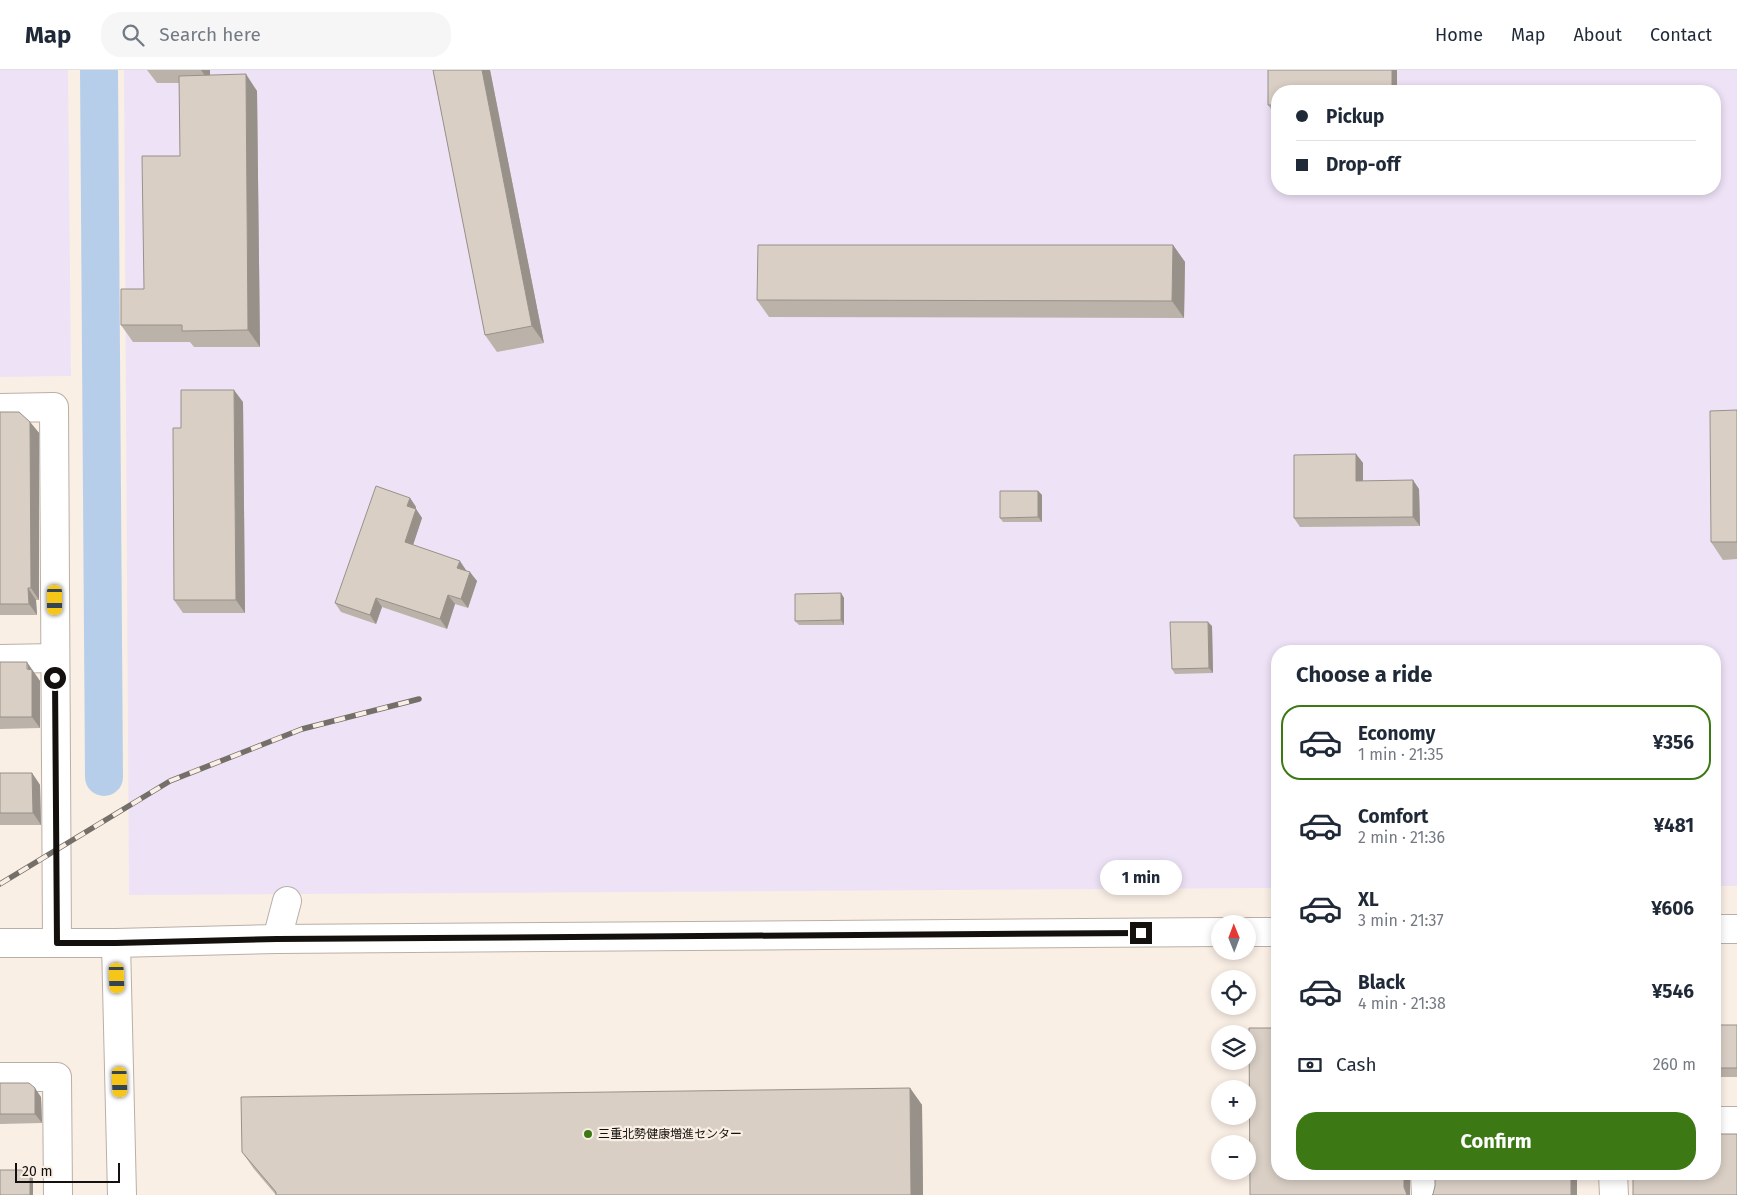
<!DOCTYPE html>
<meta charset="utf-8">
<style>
:root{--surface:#fff;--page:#f6f6f7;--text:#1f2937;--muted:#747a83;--line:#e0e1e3;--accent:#3c7914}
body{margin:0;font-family:"Fira Sans","Noto Sans JP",sans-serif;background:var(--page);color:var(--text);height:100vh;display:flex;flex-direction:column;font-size:19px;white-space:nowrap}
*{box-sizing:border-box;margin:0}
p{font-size:16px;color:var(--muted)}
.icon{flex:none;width:28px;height:28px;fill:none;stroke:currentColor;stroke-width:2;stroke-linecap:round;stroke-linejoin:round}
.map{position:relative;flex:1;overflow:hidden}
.details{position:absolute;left:1271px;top:575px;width:450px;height:535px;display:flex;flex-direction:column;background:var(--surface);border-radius:20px;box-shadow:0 2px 8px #0003}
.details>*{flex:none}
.top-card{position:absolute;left:1271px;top:15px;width:450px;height:110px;border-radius:20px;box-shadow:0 2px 8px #0003;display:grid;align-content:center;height:110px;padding:0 25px;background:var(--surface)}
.needle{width:32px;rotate:359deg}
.controls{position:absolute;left:1211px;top:845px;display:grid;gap:10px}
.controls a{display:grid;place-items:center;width:45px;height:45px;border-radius:50%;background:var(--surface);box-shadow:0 2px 8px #0003;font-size:25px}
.scale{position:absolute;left:15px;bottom:12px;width:105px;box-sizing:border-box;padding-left:5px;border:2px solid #13100d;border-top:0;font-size:14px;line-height:18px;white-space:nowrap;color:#13100d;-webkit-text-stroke:4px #faefe5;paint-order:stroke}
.end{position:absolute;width:22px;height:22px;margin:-11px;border:6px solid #13100d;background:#fff;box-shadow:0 0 0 2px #fff}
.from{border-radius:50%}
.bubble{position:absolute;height:35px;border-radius:18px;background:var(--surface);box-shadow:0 2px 8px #0003;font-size:16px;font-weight:700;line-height:35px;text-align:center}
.car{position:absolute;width:15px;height:30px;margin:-15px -8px;border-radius:6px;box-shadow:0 0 4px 1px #0007;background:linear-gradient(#f5c518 24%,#345 0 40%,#f5c518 0 76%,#345 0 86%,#f5c518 0)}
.top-card b{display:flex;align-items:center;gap:18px;height:48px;font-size:19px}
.top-card b+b{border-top:1px solid var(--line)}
.top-card i{width:12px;height:12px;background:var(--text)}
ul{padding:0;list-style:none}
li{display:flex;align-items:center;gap:15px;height:75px;margin:0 10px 8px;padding:0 15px;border:2px solid transparent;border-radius:20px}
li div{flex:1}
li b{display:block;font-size:19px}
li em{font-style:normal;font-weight:700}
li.selected{border-color:var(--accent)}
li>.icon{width:45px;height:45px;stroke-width:1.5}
h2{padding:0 25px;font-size:22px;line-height:60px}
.pay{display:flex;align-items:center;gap:12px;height:55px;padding:0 25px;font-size:19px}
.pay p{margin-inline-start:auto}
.action{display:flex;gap:10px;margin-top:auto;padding:10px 25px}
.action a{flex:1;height:58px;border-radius:20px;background:var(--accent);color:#fff;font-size:20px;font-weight:700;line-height:58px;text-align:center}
header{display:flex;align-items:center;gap:30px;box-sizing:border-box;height:70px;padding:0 25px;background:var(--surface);border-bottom:1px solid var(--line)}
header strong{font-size:24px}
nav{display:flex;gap:28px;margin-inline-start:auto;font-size:18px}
.search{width:350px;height:45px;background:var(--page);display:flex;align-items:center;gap:12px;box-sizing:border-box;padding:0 18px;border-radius:20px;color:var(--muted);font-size:19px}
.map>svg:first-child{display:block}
.industrial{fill:#eee2f6;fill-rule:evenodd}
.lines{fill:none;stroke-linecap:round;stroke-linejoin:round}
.canal{stroke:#b7ceea;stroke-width:38}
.minor-casing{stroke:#b9afa6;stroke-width:30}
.tertiary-casing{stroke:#b9afa6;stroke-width:30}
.minor{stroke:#fff;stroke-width:28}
.tertiary{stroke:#fff;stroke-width:28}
.rail-casing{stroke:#756f69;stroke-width:5.5}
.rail{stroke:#faefe5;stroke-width:4;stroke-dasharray:11;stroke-linecap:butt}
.wall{fill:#bbb2a9}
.shaded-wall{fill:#98918a}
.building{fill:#d9cfc5;stroke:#98918a}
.route{stroke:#13100d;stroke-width:6}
.poi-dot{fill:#3c7914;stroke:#faefe5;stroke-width:2}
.labels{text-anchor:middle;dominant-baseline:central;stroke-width:4.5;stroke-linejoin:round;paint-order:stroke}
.poi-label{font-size:12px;fill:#13100d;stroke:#faefe5;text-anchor:start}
</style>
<header>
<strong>Map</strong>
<div class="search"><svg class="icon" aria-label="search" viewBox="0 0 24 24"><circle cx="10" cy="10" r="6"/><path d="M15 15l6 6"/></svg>Search here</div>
<nav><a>Home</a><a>Map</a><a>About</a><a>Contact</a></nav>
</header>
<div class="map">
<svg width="1737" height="1125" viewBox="0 0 1737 1125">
<rect width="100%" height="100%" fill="#faefe5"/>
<g class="industrial">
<path d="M 0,0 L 68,0 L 71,306 L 0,307 Z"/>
<path d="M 124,0 L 1737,0 L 1737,816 L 1715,816 L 1715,581 L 1278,581 L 1277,818 L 129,825 ZM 1278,21 L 1715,21 L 1715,119 L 1278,119 Z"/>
</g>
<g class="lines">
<path class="canal" d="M 99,0 L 104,707"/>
<g class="minor-casing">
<g id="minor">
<path d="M 0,338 L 54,337 L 57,873"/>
<path d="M 0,589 L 55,588"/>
<path d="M 277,869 L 287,831"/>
<path d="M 116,873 L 122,1125"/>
<path d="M 0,1007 L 57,1007 L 58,1125"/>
<path d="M 1715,1051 L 1737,1051"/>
<path d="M 1425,1104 L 1426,1125"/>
<path d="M 1613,1104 L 1614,1125"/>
</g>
</g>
<g class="tertiary-casing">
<g id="tertiary">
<path d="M 1715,859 L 1737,859"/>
<path d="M 1248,862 L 1278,862"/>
<path d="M 0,873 L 116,873 L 277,869 L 1220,862"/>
</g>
</g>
<use href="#minor" class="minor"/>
<use href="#tertiary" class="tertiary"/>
<g class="rail-casing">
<path id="rail" d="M 0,814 L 170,711 L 302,659 L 419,629"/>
</g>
<use href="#rail" class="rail"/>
</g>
<g class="wall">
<path d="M 147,0 L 210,0 L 210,5 L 257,21 L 260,277 L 194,277 L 190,272 L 133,272 L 121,255 L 144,219 L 180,86 L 179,13 L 157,13 Z"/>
<path d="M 433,0 L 490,0 L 544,273 L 497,282 L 485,265 Z"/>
<path d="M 1268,0 L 1397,0 L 1397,21 L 1278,21 L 1278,42 L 1273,42 L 1268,35 Z"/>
<path d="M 1173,175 L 1185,192 L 1184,248 L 769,247 L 757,230 Z"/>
<path d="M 243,332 L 245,543 L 183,543 L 174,530 L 181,358 Z"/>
<path d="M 1737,340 L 1737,489 L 1723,490 L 1711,472 Z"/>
<path d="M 0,342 L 30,352 L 39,363 L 39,530 L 36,530 L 37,545 L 0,545 Z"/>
<path d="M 1356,384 L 1363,393 L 1363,411 L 1419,419 L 1420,456 L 1300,457 L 1294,448 Z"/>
<path d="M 1038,421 L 1042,425 L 1042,452 L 1003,452 L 1000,448 Z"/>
<path d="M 410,428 L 416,437 L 416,439 L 422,448 L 413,475 L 466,500 L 477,511 L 468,538 L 455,534 L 447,559 L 382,537 L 376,554 L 341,542 L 335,533 Z"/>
<path d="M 841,523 L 844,528 L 844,555 L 799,555 L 795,551 Z"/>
<path d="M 1212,556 L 1213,603 L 1175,604 L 1172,599 Z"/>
<path d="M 0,592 L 35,604 L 40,611 L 40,658 L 0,659 Z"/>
<path d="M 0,703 L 32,703 L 40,715 L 41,755 L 0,755 Z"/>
<rect x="1715" y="955" width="22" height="52"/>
<path d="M 0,1013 L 41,1027 L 42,1053 L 0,1054 Z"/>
<path d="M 910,1018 L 922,1035 L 923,1125 L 276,1125 L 254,1099 L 242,1082 Z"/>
</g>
<g class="shaded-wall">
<path d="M 201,0 L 210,0 L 210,13 Z"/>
<path d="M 482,0 L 490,0 L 544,273 L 532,256 Z"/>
<rect x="1392" y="0" width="5" height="21"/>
<path d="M 246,4 L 257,21 L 260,277 L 248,260 Z"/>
<path d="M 1173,175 L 1185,192 L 1184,248 L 1172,231 Z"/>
<path d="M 234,320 L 243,332 L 245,543 L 236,530 Z"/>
<path d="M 30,352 L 39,363 L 39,530 L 31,518 Z"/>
<path d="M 1356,384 L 1363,393 L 1363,420 L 1356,411 Z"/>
<path d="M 1413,410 L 1419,419 L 1420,456 L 1413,447 Z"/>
<path d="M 1038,421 L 1042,425 L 1042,452 L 1038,447 Z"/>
<path d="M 410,428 L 416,437 L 413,445 L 407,436 Z"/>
<path d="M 416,439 L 422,448 L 411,481 L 405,472 Z"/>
<path d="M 460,491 L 466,500 L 464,507 L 457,498 Z"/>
<path d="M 470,502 L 477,511 L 468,538 L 461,529 Z"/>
<path d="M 28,518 L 36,530 L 37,545 L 29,534 Z"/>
<path d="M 841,523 L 844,528 L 844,555 L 841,550 Z"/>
<path d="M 448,525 L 455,534 L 447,559 L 440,549 Z"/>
<path d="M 376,528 L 382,537 L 376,554 L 370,545 Z"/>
<path d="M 1208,552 L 1212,556 L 1213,603 L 1209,598 Z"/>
<path d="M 27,592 L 40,611 L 40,658 L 32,647 Z"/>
<path d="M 32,703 L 40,715 L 41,755 L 33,743 Z"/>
<path d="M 35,1018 L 41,1027 L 42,1053 L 35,1044 Z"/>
<path d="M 910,1018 L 922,1035 L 923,1125 L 911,1125 Z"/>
<path d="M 30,1100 L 33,1105 L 33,1125 L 30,1125 Z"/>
<path d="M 1404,1104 L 1410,1104 L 1410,1125 L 1407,1125 L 1404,1117 Z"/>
<rect x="1571" y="1104" width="6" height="21"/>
</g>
<g class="building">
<path d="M 433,0 L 482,0 L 532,256 L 485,265 Z"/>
<path d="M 1268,0 L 1392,0 L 1392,21 L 1278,21 L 1278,35 L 1268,35 Z"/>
<path d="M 246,4 L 248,260 L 182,261 L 182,255 L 121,255 L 121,219 L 144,219 L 142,86 L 180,86 L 179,6 Z"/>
<path d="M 758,175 L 1173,175 L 1172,231 L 757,230 Z"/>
<path d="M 181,320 L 234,320 L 236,530 L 174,530 L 173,358 L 181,358 Z"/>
<path d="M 1737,340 L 1737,472 L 1711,472 L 1710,341 Z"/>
<path d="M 0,342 L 19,342 L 30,352 L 31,518 L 28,518 L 29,534 L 0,534 Z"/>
<path d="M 1356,384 L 1356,411 L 1413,410 L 1413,447 L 1294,448 L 1294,385 Z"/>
<path d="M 376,416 L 410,428 L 407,436 L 416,439 L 405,472 L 460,491 L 457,498 L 470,502 L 461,529 L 448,525 L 440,549 L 376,528 L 370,545 L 335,533 Z"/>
<path d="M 1000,421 L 1038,421 L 1038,447 L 1000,448 Z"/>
<path d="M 841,523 L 841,550 L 795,551 L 795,524 Z"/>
<path d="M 1170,552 L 1208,552 L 1209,598 L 1172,599 Z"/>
<path d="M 0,592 L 27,592 L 27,599 L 32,600 L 32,647 L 0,647 Z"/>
<path d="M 0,703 L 32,703 L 33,743 L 0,743 Z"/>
<rect x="1715" y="955" width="22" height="43"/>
<path d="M 1249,958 L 1278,958 L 1278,1104 L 1404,1104 L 1404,1117 L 1407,1125 L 1250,1125 Z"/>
<path d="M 0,1013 L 29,1013 L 35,1018 L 35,1044 L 0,1044 Z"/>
<path d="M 910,1018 L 911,1125 L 276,1125 L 276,1122 L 242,1082 L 241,1027 Z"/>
<path d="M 1715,1064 L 1737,1064 L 1737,1125 L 1633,1125 L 1633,1104 L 1715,1104 Z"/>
<rect x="0" y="1100" width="30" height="25"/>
<path d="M 1435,1104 L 1571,1104 L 1571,1125 L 1432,1125 L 1433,1124 L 1435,1116 Z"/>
</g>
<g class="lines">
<path class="route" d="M 55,608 L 57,873 L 116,873 L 277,869 L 1141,863"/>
</g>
<circle class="poi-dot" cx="588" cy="1064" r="5"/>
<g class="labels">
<g class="poi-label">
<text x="598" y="1064">三重北勢健康増進センター</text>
</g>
</g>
</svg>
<div class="controls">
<a><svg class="needle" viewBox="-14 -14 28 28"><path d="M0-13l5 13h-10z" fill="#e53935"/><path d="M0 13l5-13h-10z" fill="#747a83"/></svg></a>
<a><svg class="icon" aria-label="locate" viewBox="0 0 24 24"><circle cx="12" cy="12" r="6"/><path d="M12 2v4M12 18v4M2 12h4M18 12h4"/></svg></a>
<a><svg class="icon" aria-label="layers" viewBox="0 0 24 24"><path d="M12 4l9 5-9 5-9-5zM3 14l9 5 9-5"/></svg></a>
<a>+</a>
<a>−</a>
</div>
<div class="scale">20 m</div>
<i class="end from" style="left:55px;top:608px"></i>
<i class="end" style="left:1141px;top:863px"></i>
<div class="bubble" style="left:1100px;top:790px;width:82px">1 min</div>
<i class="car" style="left:55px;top:530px;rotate:180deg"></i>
<i class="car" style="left:117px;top:908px;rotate:178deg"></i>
<i class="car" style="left:120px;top:1012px;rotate:178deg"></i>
<div class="top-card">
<b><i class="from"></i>Pickup</b>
<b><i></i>Drop-off</b>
</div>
<section class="details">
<h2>Choose a ride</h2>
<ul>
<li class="selected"><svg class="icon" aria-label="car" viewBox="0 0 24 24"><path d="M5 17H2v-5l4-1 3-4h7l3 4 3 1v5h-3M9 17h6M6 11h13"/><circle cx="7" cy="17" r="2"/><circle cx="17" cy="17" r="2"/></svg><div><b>Economy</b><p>1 min · 21:35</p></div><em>¥356</em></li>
<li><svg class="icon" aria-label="car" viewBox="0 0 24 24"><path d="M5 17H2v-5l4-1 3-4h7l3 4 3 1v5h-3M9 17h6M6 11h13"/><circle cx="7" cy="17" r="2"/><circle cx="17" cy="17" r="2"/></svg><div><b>Comfort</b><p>2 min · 21:36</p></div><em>¥481</em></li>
<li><svg class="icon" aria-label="car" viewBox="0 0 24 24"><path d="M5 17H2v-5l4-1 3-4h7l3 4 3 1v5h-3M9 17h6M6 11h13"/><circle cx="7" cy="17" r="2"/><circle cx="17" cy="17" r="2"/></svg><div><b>XL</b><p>3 min · 21:37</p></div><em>¥606</em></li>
<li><svg class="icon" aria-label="car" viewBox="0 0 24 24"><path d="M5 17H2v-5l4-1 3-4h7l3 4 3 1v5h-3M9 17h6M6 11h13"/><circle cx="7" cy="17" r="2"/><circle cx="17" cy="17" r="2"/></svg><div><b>Black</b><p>4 min · 21:38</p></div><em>¥546</em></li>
</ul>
<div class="pay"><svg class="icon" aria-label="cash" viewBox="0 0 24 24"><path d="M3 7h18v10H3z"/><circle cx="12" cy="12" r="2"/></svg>Cash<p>260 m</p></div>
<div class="action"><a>Confirm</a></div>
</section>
</div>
